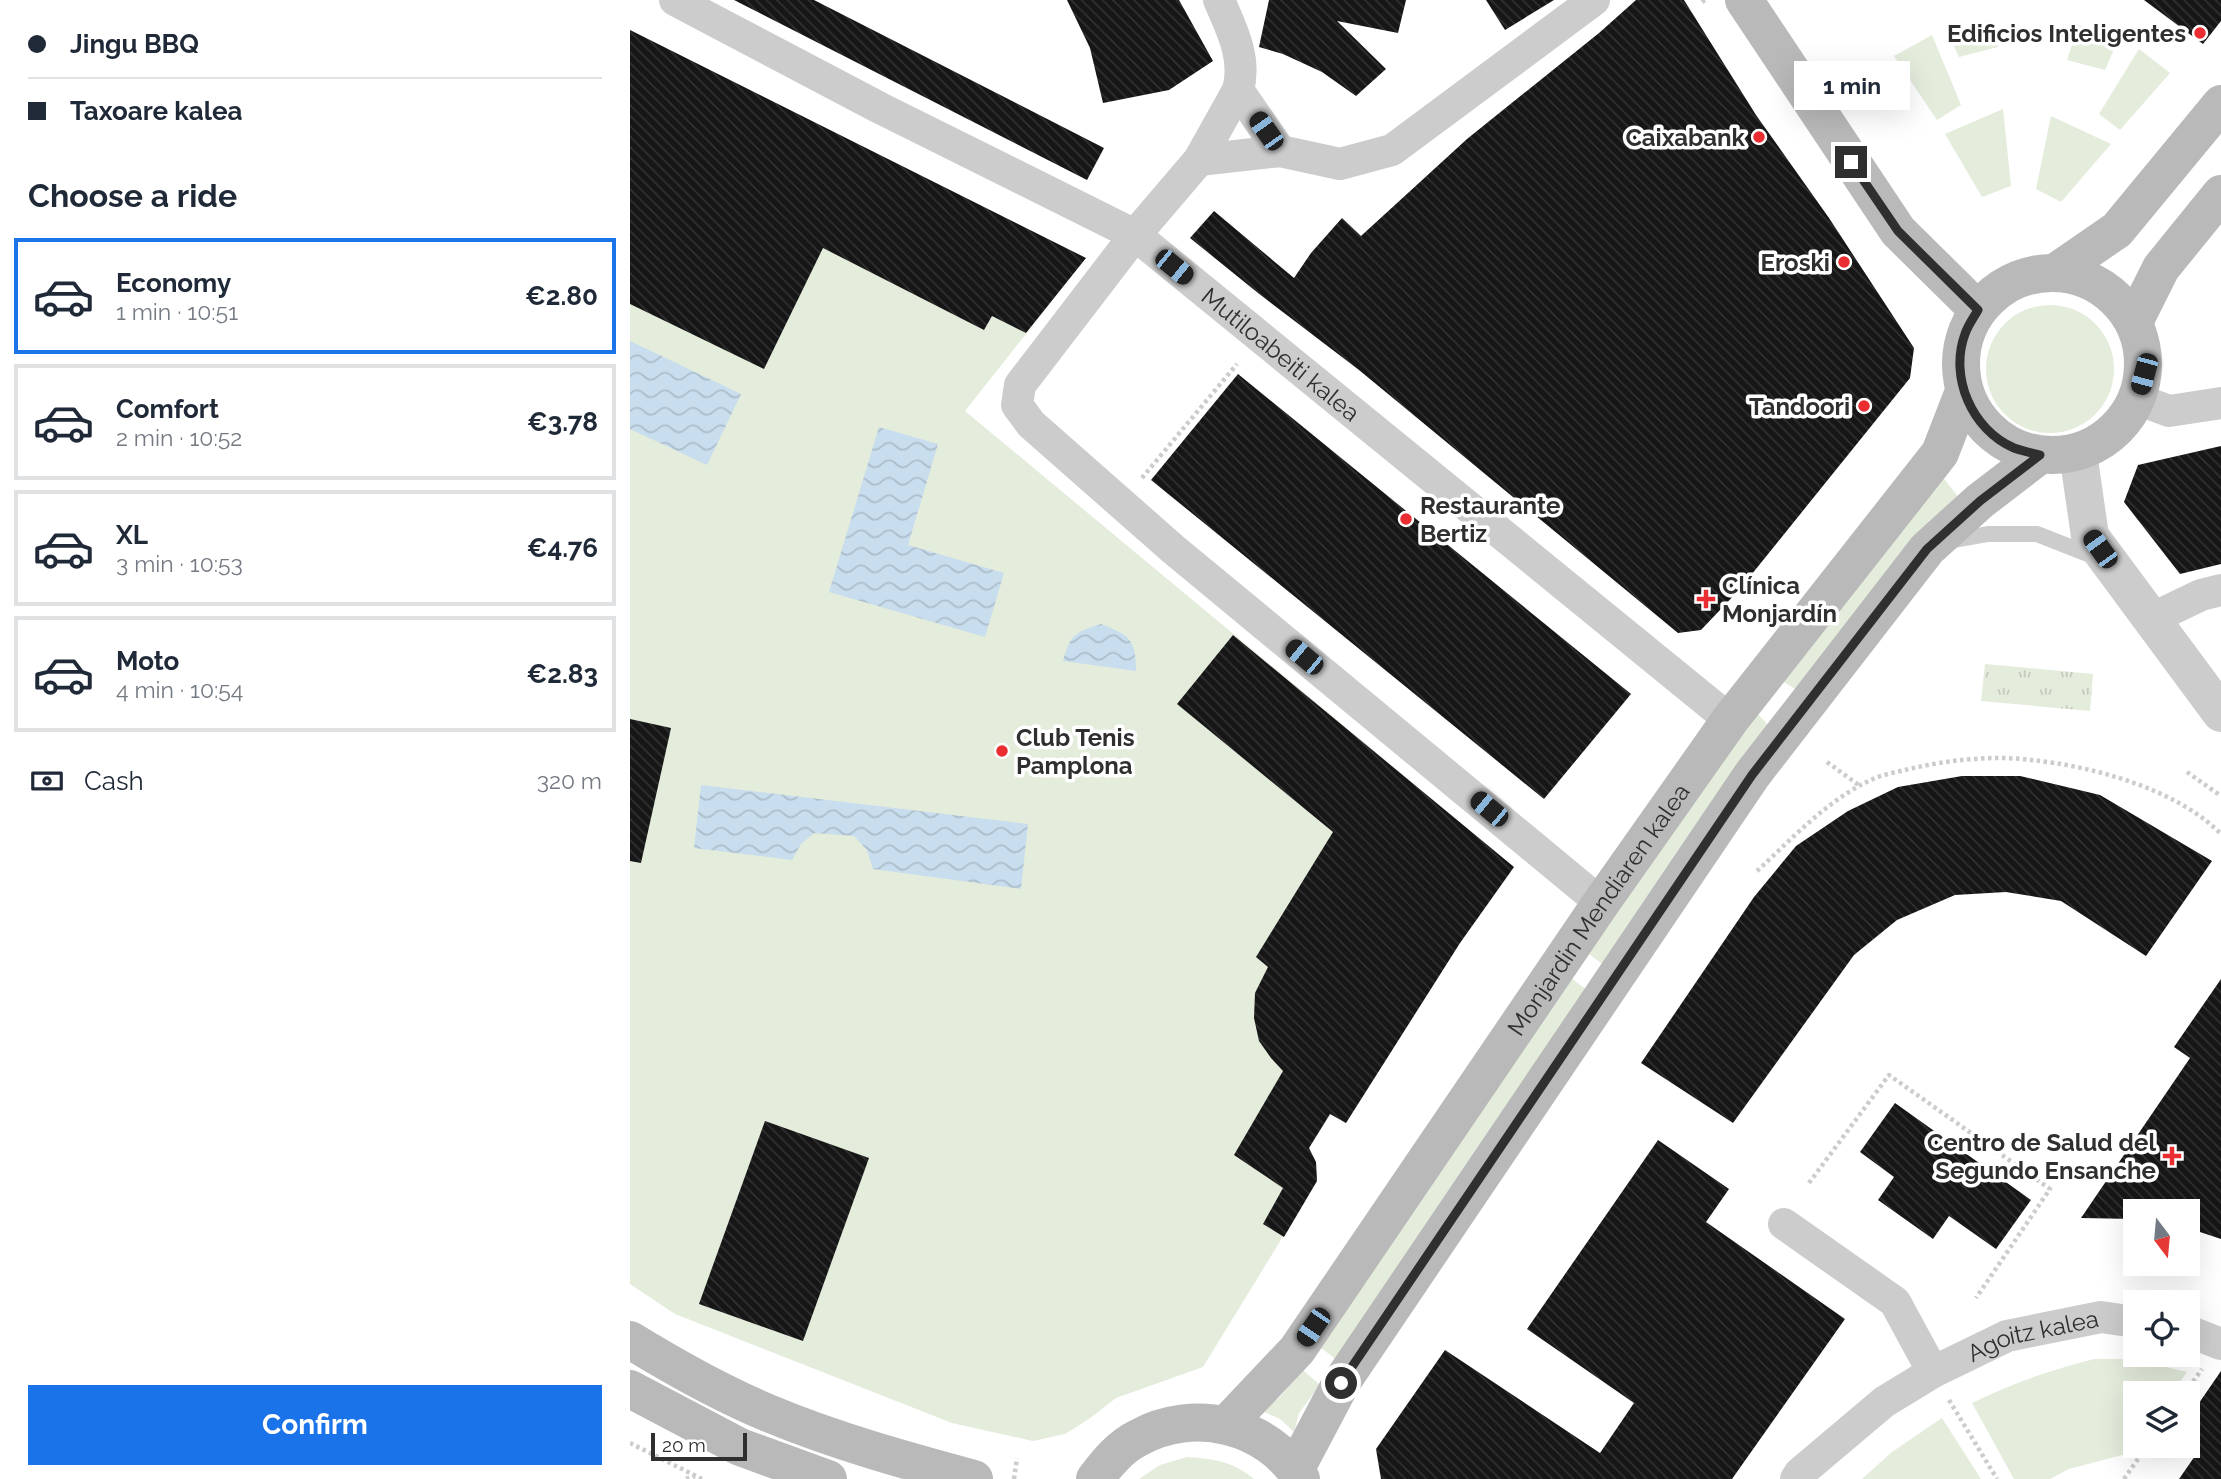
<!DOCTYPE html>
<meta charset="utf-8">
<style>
:root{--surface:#fff;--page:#f6f6f7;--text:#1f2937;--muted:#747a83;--line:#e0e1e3;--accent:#1a73e8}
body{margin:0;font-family:Raleway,sans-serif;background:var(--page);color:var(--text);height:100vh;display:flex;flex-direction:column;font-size:26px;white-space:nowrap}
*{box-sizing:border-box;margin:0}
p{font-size:23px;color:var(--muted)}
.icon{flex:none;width:38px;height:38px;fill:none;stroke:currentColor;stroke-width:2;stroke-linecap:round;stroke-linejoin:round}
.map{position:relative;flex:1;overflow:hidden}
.sheet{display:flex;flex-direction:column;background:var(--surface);width:630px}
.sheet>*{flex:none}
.top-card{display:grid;align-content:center;height:154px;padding:0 28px;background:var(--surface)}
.needle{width:46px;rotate:164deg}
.controls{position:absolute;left:1493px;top:1199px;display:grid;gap:14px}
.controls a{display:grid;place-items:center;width:77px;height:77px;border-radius:0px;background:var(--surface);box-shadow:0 7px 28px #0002;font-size:35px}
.scale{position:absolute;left:21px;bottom:18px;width:96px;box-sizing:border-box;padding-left:7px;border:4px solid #2f2f2f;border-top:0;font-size:19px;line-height:24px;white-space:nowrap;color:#2f2f2f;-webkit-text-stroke:5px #fff;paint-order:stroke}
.end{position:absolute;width:32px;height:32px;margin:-16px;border:9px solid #2f2f2f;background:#fff;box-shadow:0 0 0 4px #fff}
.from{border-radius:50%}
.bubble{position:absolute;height:49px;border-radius:0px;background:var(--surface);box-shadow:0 7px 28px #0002;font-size:23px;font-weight:700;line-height:49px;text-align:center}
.car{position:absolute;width:21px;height:42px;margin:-21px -10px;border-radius:9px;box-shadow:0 0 5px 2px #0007;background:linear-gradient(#222 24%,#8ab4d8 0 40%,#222 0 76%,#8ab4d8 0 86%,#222 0)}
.top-card b{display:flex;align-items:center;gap:24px;height:66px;font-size:26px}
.top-card b+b{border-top:2px solid var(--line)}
.top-card i{width:18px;height:18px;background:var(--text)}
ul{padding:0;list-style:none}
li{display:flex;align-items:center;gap:21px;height:116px;margin:0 14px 10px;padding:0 14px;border:4px solid var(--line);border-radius:0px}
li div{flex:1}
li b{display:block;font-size:26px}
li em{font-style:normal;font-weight:700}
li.on{border-color:var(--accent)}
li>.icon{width:63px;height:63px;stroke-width:1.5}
h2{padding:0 28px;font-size:32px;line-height:84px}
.pay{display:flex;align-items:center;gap:18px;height:77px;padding:0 28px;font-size:26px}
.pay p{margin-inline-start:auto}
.action{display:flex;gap:14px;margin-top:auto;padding:14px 28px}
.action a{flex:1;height:80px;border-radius:0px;background:var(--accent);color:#fff;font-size:28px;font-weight:700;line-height:80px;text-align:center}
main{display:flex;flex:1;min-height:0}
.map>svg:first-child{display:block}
.grass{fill:#e4ecdc}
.park{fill:url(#park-tufts)}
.water{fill:url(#water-waves)}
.building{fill:url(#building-back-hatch)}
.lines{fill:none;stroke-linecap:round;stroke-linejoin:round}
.path{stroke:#ccc;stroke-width:4.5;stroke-dasharray:3.5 3.5;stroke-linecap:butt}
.service{stroke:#ccc;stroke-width:16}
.minor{stroke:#ccc;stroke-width:32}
.tertiary{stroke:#ccc;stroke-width:38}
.secondary{stroke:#b9b9b9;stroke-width:38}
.route{stroke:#2f2f2f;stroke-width:9}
.poi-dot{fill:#ea2d31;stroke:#fff;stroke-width:2.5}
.labels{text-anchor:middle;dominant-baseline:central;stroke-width:7;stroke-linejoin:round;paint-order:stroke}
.poi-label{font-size:24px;font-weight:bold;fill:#2f2f2f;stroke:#fff;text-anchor:end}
.street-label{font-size:24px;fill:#2f2f2f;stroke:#fff}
</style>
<main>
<section class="sheet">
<div class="top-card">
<b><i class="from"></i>Jingu BBQ</b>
<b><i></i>Taxoare kalea</b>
</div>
<h2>Choose a ride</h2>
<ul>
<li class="on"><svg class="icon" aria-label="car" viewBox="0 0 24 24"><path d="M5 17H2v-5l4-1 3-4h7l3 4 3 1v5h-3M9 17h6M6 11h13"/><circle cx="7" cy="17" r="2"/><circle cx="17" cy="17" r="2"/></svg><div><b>Economy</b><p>1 min · 10:51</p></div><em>€2.80</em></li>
<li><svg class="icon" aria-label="car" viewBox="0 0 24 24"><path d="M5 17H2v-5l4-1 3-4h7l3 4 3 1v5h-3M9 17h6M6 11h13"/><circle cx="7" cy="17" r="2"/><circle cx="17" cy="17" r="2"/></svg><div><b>Comfort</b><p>2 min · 10:52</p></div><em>€3.78</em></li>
<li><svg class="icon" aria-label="car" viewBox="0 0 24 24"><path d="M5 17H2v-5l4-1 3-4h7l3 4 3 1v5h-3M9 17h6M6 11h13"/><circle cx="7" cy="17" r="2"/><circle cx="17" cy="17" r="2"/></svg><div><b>XL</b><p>3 min · 10:53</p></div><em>€4.76</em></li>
<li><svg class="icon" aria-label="car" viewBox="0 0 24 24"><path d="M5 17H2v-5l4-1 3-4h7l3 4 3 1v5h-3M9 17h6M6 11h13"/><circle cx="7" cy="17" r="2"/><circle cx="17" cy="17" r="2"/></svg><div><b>Moto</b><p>4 min · 10:54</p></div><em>€2.83</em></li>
</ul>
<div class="pay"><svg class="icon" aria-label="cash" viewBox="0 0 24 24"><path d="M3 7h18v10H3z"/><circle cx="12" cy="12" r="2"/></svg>Cash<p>320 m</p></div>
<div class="action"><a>Confirm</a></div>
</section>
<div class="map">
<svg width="1591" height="1479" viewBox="0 0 1591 1479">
<defs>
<pattern id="park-tufts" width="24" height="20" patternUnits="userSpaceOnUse" patternTransform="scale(1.75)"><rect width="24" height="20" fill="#e4ecdc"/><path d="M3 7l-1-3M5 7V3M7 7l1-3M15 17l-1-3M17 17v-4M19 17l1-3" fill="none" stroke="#c4cbbd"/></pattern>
<pattern id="water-waves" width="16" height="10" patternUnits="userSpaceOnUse" patternTransform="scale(1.75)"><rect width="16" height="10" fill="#c8dded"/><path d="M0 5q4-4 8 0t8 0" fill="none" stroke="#acbecc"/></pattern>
<pattern id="building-back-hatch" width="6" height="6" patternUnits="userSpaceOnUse" patternTransform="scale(1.75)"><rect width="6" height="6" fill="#161616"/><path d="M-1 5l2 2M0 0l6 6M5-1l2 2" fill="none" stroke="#303030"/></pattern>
</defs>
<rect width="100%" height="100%" fill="#fff"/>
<g class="grass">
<path d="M 1361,20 L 1368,47 L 1329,57 L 1317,31 Z"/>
<path d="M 1449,25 L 1488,40 L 1475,70 L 1437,60 Z"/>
<path d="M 0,30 L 456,258 L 335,411 L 884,867 L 830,943 L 716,1123 L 701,1114 L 679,1148 L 686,1162 L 687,1181 L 573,1367 L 486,1398 L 459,1419 L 435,1434 L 403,1441 L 322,1423 L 45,1314 L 0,1284 Z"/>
<path d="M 1302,35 L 1331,105 L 1307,120 L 1264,56 Z"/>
<path d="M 1509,49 L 1540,73 L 1490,130 L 1469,114 Z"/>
<path d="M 1373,109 L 1381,186 L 1352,197 L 1315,134 Z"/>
<path d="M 1421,116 L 1481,144 L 1431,202 L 1406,189 Z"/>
<circle cx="1420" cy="369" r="64"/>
<path d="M 1312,476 L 1329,498 L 1170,692 L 1149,679 Z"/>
<path d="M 1126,712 L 1141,728 L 975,966 L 955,951 Z"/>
<path d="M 940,977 L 958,991 L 708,1361 L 690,1347 Z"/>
<path d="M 1464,1359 L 1503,1359 L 1557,1372 L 1542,1393 L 1505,1393 L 1505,1442 L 1496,1454 L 1439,1469 L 1420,1479 L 1384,1479 L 1342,1403 C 1382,1383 1421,1370 1464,1359 Z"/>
<path d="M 673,1370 L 690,1385 L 669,1413 L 664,1432 L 650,1419 L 630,1410 L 649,1398 Z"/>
<path d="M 1312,1418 L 1351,1479 L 1232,1479 L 1262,1452 Z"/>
<path d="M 557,1457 C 584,1459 602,1461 624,1479 L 509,1479 L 530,1465 Z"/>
</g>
<path class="park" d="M 1355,664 L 1463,674 L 1460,711 L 1351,701 Z"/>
<g class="water">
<path d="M 0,341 L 111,394 L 77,465 L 0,429 Z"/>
<path d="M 249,427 L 308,444 L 278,545 L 374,573 L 355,637 L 199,592 Z"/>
<path d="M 471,624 C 499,635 506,639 506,671 L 433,661 C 440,634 446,632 471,624 Z"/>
<path d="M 71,785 L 398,824 L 391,889 L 243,869 L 237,850 L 224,836 L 184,833 L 171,844 L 162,860 L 64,848 Z"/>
</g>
<g class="building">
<path d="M 104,0 L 184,0 L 474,148 L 457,180 Z"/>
<path d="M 437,0 L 549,0 L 583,61 L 539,90 L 473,103 L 460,48 Z"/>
<path d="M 639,0 L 776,0 L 768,33 L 707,21 L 756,69 L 726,96 L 692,72 L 653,54 L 629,47 Z"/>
<path d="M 856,0 L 924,0 L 875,30 Z"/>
<path d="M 1006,0 L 1054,0 L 1126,115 L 1199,218 L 1284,348 L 1280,378 L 1109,590 L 1071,630 L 1048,633 L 729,370 L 628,293 L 560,238 L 584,211 L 664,278 L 681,253 L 712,218 L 731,236 L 837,139 L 969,33 Z"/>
<path d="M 1514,0 L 1591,0 L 1591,21 L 1573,44 Z"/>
<path d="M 0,30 L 456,258 L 396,333 L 362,316 L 354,330 L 193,248 L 134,369 L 0,304 Z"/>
<path d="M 608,374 L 1001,694 L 914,799 L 521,480 Z"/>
<path d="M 1591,446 L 1591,564 L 1550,574 L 1494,502 L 1508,465 Z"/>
<path d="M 603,635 L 884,867 L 830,943 L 716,1123 L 700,1114 L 679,1148 L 686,1162 L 687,1181 L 654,1237 L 633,1224 L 653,1188 L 604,1155 L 653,1071 L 641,1058 L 629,1041 L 624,1018 L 625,993 L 638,967 L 626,957 L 703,832 L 547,704 Z"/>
<path d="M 0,719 L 41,728 L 11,863 L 0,861 Z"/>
<path d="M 1332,776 L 1390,776 L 1470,795 L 1582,861 L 1516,956 L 1431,901 L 1376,892 L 1325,895 L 1267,920 L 1224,955 L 1103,1123 L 1011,1063 L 1124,897 L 1166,846 L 1218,811 L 1268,787 Z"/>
<path d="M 1591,979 L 1591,1239 L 1558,1228 L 1558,1211 L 1505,1211 L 1505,1219 L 1451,1218 L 1560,1058 L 1544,1047 Z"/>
<path d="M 1265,1103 L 1401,1200 L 1366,1249 L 1319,1216 L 1303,1239 L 1248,1200 L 1264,1177 L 1230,1152 Z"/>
<path d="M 135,1121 L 239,1158 L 173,1341 L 69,1304 Z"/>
<path d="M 1028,1140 L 1099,1189 L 1076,1222 L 1215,1319 L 1102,1479 L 751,1479 L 746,1449 L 815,1350 L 970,1453 L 1004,1403 L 897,1329 Z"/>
<path d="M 1591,1371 L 1591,1479 L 1549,1479 L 1567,1453 L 1558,1447 L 1558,1419 Z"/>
</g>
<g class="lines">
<g class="path">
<path d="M 1072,2 L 1075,0"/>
<path d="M 512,478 L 607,364"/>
<path d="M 1197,762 L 1230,786"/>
<path d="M 1557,772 L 1591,796"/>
<path d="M 1127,871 C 1163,838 1198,799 1243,779 C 1254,774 1267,772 1279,769 C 1318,760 1361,755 1401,760 C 1462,766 1547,789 1591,834"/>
<path d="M 1179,1183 L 1259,1075 L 1420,1189 L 1346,1298"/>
<path d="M 1555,1393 L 1572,1369"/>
<path d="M 1319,1400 L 1367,1479"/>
<path d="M 0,1443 L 72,1479"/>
<path d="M 56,1479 L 65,1476"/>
<path d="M 384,1479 L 387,1458"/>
<path d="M 1494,1479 L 1517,1446"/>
</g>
<path class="service" d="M 1319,541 L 1358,534 L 1407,534 L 1463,556"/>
<g class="minor">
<path id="s1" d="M 45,0 L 250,108 L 505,235 L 1100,720"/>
<path d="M 589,0 C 601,28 617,58 608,90 L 569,160 L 505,235 L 390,385 L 387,405 L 401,424 L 543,549 L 971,903"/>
<path d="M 608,90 L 650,151"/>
<path d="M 569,160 L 650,151 L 710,164 L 762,150 L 964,0"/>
<path d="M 1507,399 L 1539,411 L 1591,403"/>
<path d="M 1521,619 L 1571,595 L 1591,590"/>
<path d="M 1154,1224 L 1265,1302 L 1303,1372"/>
<path d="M 1558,1331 L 1591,1344"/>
<path id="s2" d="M 1166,1479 L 1170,1473 L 1254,1402 L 1303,1372 L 1377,1336 L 1471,1317 L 1505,1322"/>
</g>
<path class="tertiary" d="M 1448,453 L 1460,536 L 1591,713"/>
<g class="secondary">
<path d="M 1114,0 L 1268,231 L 1348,310"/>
<path d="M 1426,272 L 1487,230 L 1591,104"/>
<circle cx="1422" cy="364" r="91"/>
<path d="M 1504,322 L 1531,268 L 1591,194"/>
<path d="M 0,1340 C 44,1367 90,1393 138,1413 C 205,1441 274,1460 344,1479"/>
<path d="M 0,1389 L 110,1447 L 198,1479"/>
<path id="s3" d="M 596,1425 L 667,1350 L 971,903 L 1100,720 L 1310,453 L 1334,391"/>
<path d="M 665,1470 L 711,1383 L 1122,775 L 1297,549 L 1350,501 L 1410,455"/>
<path d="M 465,1479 C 477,1463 490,1447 508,1438 C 563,1407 638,1424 671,1479"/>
</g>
</g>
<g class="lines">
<path class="route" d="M 711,1383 L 1122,775 L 1297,549 L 1350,501 L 1410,455 C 1402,453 1392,451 1384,448 C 1342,430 1319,377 1335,334 C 1338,325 1344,317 1348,310 L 1268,231 L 1221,162"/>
</g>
<g class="poi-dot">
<circle cx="1570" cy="33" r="7"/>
<circle cx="1129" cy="137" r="7"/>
<circle cx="1214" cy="262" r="7"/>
<circle cx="1234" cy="406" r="7"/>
<circle cx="776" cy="519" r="7"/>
<path d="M1072.5 588.5h7v7h7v7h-7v7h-7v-7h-7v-7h7z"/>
<circle cx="372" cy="751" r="7"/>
<path d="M1538.5 1145.5h7v7h7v7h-7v7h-7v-7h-7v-7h7z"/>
</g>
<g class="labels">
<g class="poi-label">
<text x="1556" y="33">Edificios Inteligentes</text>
<text x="1115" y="137">Caixabank</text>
<text x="1200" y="262">Eroski</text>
<text x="1220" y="406">Tandoori</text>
<text x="790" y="505" text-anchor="start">Restaurante<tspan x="790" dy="28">Bertiz</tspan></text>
<text x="1092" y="585" text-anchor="start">Clínica<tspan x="1092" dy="28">Monjardín</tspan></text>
<text x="386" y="737" text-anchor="start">Club Tenis<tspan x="386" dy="28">Pamplona</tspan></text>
<text x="1526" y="1142">Centro de Salud del<tspan x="1526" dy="28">Segundo Ensanche</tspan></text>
</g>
<g class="street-label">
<text stroke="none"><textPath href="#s1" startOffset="705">Mutiloabeiti kalea</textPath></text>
<text stroke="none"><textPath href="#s3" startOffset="637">Monjardin Mendiaren kalea</textPath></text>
<text stroke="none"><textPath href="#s2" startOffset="282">Agoitz kalea</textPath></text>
</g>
</g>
</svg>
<div class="controls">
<a><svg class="needle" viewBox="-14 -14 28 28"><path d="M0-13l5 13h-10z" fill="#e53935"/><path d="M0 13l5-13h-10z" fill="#747a83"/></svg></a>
<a><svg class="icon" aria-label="locate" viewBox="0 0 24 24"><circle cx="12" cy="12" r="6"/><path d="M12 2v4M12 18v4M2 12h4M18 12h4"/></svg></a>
<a><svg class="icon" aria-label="layers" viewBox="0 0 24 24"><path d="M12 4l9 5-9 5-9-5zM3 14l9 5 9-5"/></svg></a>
</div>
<div class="scale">20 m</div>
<i class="end from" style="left:711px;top:1383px"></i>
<i class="end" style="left:1221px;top:162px"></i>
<div class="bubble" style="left:1164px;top:61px;width:116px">1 min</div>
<i class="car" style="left:636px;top:131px;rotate:325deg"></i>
<i class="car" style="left:544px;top:267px;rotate:129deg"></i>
<i class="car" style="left:1514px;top:374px;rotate:195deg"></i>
<i class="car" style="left:1470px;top:549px;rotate:324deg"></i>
<i class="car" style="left:674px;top:657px;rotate:310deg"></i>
<i class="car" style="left:859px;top:809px;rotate:310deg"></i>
<i class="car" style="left:683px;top:1327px;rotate:214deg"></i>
</div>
</main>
